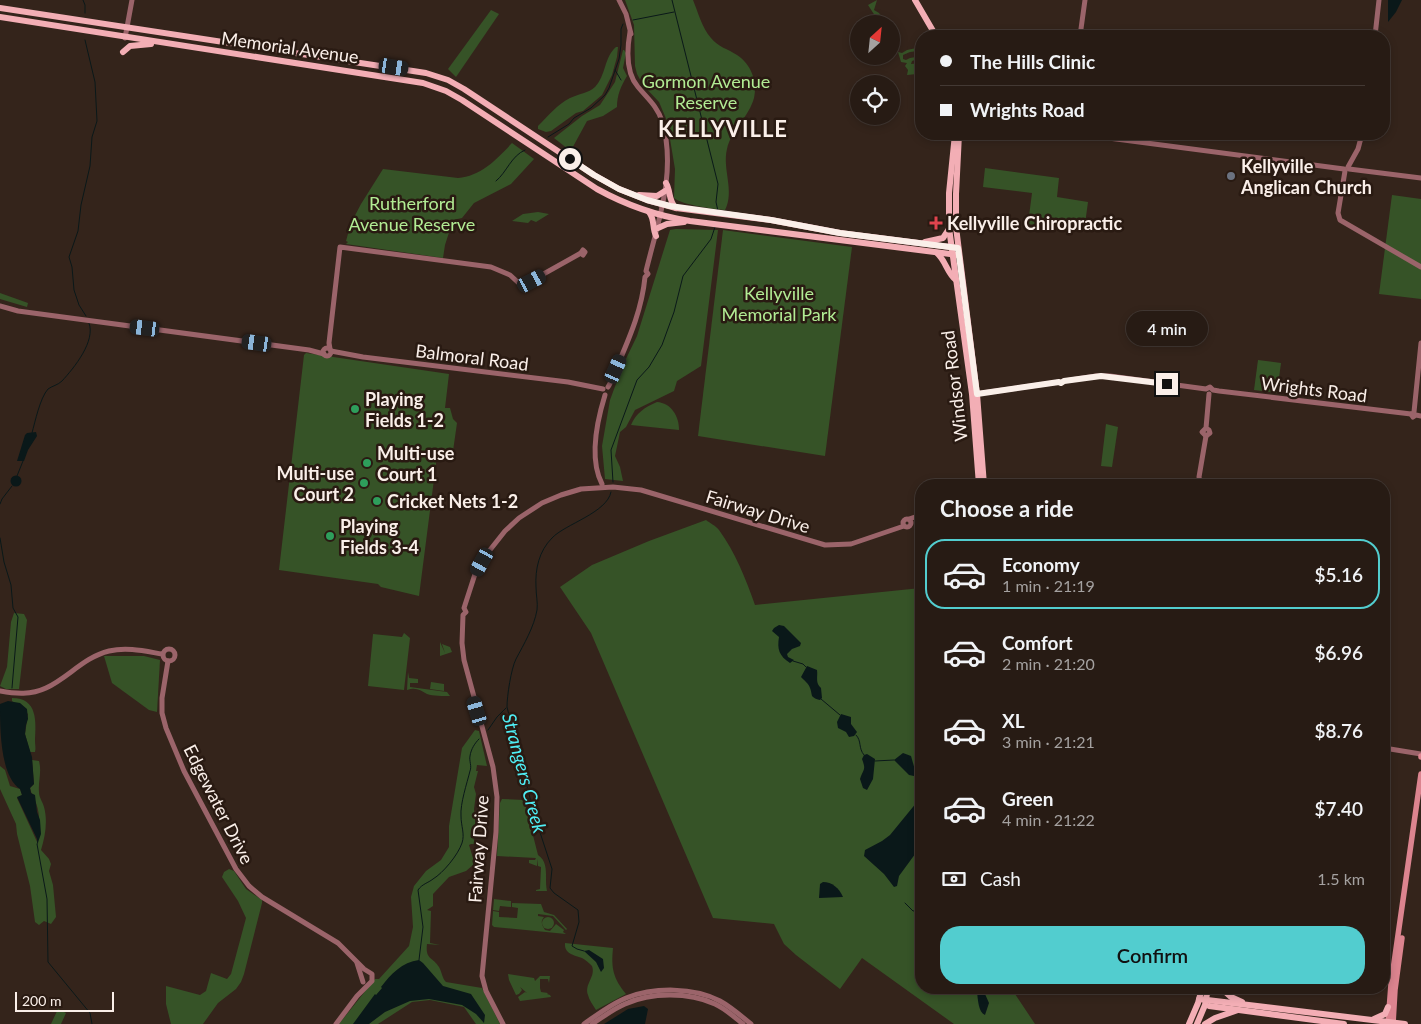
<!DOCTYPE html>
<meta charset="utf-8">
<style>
:root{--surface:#271b14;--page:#2f241d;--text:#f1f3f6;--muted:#a4a1a0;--line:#433934;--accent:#52cdcf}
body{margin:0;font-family:Lato,sans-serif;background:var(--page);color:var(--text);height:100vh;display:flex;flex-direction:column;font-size:19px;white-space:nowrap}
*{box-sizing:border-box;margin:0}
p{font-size:16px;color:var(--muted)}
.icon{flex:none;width:28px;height:28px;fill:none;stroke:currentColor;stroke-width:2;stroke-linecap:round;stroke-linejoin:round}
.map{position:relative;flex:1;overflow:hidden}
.panel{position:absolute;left:915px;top:479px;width:475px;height:515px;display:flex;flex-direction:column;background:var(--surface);border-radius:20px;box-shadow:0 2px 8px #0003,0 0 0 1px var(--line)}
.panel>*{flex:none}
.hud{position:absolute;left:915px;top:30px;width:475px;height:110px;border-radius:20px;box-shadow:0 2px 8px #0003,0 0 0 1px var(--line);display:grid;align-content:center;height:110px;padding:0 25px;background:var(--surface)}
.needle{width:32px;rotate:27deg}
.controls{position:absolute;left:850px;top:15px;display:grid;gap:10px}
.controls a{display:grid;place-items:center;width:50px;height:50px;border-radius:50%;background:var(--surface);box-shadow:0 2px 8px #0003,0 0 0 1px var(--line);font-size:25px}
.scale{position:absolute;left:15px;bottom:12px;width:99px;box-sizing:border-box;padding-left:5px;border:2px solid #faefe9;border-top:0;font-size:14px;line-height:18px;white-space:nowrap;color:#faefe9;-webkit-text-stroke:4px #291a12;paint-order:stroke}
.end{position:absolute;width:22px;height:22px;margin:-11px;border:6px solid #faefe9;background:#111;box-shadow:0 0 0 2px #111}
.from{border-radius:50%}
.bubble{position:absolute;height:35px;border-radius:18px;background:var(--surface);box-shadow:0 2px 8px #0003,0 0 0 1px var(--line);font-size:16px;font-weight:600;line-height:35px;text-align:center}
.car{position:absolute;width:15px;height:30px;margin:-15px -8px;border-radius:6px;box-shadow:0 0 4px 1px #0007;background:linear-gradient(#222 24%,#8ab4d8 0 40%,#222 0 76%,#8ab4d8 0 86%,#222 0)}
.hud b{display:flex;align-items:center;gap:18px;height:48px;font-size:19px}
.hud b+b{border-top:1px solid var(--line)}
.hud i{width:12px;height:12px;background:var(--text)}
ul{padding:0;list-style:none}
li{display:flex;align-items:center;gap:15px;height:70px;margin:0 10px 8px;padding:0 15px;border:2px solid transparent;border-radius:20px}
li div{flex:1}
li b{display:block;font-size:19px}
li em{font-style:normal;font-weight:600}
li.on{border-color:var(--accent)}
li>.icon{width:45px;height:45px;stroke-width:1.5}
h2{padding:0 25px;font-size:22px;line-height:60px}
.pay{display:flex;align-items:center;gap:12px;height:55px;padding:0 25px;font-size:19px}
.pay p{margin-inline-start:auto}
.primary-button{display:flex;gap:10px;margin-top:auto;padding:10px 25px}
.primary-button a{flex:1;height:58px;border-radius:20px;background:var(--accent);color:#111;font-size:20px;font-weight:600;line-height:58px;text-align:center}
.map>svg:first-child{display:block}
.green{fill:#365327}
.water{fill:#0a1819}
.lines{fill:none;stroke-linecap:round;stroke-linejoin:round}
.stream{stroke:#0a1819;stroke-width:1}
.tertiary{stroke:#9b646a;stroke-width:5}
.secondary{stroke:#dc848f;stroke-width:5.5}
.primary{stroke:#f3aeb5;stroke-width:6}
.route{stroke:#faefe9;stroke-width:6}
.worship-dot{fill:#6b7280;stroke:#291a12;stroke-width:2}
.health-dot{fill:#e0444e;stroke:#291a12;stroke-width:2}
.leisure-dot{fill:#2e9e5b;stroke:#291a12;stroke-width:2}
.labels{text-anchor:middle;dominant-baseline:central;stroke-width:5;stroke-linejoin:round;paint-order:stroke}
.street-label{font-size:18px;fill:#faefe9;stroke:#291a12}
.park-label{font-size:18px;fill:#b2ec94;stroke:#291a12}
.poi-label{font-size:18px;font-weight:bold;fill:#faefe9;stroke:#291a12;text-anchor:start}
.water-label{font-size:19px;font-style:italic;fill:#4feef5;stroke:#291a12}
.district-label{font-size:22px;font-weight:bold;letter-spacing:1px;fill:#faefe9;stroke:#291a12}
</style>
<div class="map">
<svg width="1421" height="1024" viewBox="0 0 1421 1024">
<rect width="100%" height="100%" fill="#34241b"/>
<g class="green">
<path d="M 625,0 L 693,0 C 698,12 702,28 711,38 C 718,47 728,49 737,55 C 751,64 758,82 754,98 C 749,117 731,130 727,149 C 722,169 735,191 725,210 C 714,209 682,205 674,198 L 675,169 L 667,121 L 659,102 L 643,85 L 637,74 L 635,66 L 634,25 Z"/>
<path d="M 877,0 L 874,10 L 879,13 L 883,19 L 879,22 L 868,5 Z"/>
<path d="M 491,10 L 499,14 L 456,77 L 448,69 Z"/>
<path d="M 616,47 L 618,47 L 617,57 L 612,75 L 602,95 L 583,111 L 576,113 L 551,131 L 546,132 L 538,129 L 538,126 C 548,116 558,104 570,98 C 578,94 589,93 595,87 C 606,76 604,57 616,47 Z"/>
<path d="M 921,47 L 918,51 L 910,52 L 903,55 L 903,59 L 906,60 L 910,58 L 921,56 L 921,58 L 912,61 L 911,64 L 921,63 L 915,68 L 917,74 L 907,75 L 908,70 L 905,66 L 907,63 L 901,62 L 898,52 L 902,53 L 907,50 Z"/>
<path d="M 623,50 L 624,50 L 626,53 L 623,68 L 627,76 C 621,86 617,95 617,107 L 603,116 L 587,121 L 569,154 L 569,148 L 568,149 L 554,138 L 582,116 L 600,105 L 615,82 Z"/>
<path d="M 512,143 L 534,159 L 511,184 L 474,203 L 462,218 L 453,220 L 445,245 L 443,258 L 346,244 L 348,242 L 346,241 L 351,223 L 361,204 L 383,169 L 458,178 C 481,176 497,159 512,143 Z"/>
<path d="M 985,168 L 1059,178 L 1057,197 L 1088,202 L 1084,231 L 1071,230 L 1071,227 L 1048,224 L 1048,227 L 1028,224 L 1032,193 L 983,187 Z"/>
<path d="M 1392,195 L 1421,199 L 1421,299 L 1379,294 Z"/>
<path d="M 538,212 L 549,214 L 536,222 L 531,220 L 528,223 L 512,221 L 523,214 Z"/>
<path d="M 676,229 L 718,230 L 701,366 L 677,381 L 674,391 L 635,410 L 626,427 L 620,432 L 615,456 L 620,467 L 623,481 L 605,479 L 602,446 L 610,400 L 623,365 L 637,336 L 670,230 Z"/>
<path d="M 723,230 L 852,247 L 825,456 L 698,436 Z"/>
<path d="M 0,293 L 28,303 L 27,307 L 0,299 Z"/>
<path d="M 306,353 L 449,374 L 445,408 L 450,408 L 453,419 L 457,423 L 452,458 L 437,456 L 419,596 L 381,587 L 378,584 L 279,570 L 304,355 Z"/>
<path d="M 1258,360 L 1281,363 L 1277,393 L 1254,390 Z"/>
<path d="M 657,402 C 671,403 679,416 679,430 L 631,425 C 636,413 645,407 657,402 Z"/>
<path d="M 1106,424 L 1118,427 L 1112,467 L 1101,466 Z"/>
<path d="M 706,520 C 710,523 716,526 719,530 C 735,552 746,579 755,605 L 921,588 L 921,988 L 1011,988 L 1035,1024 L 954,1024 L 862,958 L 840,989 L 796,955 L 784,944 L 774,924 L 713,918 L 591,633 L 560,587 L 592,565 L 649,541 Z"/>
<path d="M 14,613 L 24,614 L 27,620 L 19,689 L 6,689 L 0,686 L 7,667 L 11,622 Z"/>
<path d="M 404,633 L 410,638 L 404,690 L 368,686 L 373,634 L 402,637 Z"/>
<path d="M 440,642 L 445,653 L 442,644 L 450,647 L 452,652 L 440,656 Z"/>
<path d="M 104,656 L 144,656 L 160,660 L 157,712 L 149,710 L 112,683 Z"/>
<path d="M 408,672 L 409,678 L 418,679 L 418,683 L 410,683 L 410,687 L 447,692 L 450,696 C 443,696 433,696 427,694 C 420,690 416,687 407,690 Z"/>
<path d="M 431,682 L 444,684 L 444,691 L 430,689 Z"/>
<path d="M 12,698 C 38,698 36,722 35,741 C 35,745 36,748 35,752 L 30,752 L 25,734 L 28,714 L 12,701 Z"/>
<path d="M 475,730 L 479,731 L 487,766 L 477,765 L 476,771 L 478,771 L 474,787 L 476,794 L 474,809 L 476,831 L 473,837 L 475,844 L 471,844 L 469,845 L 473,858 L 473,865 L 466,871 L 449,877 L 433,894 L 433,906 L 427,910 L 431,911 L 430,943 L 440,945 L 427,944 C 425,960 433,957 439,967 C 442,972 442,978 446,982 L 482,988 L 500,1024 L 476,1024 L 464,1007 L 430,1000 L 412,1002 L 378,1024 L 339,1024 L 375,979 L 379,979 L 409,946 L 413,927 L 411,897 L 414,886 L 426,871 L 441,860 L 449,847 L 449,826 L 462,748 Z"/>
<path d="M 32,760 L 39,761 C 42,772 38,782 39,792 C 39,798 43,802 44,807 C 48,821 45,837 41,850 L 49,859 L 51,864 L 49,871 L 53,885 L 56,917 L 51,924 L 44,921 L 39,925 L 35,922 L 30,886 L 17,834 L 16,824 L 0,789 L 0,766 L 5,770 L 10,786 L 20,789 L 22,795 L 17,798 L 38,844 C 39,830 41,816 36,803 C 34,798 31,793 30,788 L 34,784 Z"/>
<path d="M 502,799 L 524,800 L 538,855 C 550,863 544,879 547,891 L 536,891 L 536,890 L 540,889 L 541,867 L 538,866 L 537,859 L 537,866 L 529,863 L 529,860 L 535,860 L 536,858 L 497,856 L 500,803 Z"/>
<path d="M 229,869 L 234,871 L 246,889 L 262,900 L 262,903 L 244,974 L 241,982 L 236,989 L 218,1003 L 203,1024 L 171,1024 L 166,1004 L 166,986 L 200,995 L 206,991 L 211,973 L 227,979 L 231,974 L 246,918 L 238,901 L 222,877 L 224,872 Z"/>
<path d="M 494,899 L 511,901 L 511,907 L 500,906 L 499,911 L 493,910 Z"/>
<path d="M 512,903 L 541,904 L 544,912 L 554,915 L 567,929 L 566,930 L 553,916 L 538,914 L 538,916 L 544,917 C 540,922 542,925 545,930 L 550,931 L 556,924 L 564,930 L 563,932 L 566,934 L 494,927 L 492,925 L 493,911 L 499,912 L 499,917 L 517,918 L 518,908 L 512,907 Z"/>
<circle cx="548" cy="923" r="6"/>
<path d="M 565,943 L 613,948 C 611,968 613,978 626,994 L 596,1010 C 593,1005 589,1000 588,995 C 584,984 596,977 592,966 C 589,963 586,960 582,958 C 574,955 564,954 565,943 Z"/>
<path d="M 508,974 L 534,978 L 535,981 L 540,976 L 550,976 L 549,983 L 548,979 L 540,979 L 540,988 L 541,992 L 548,993 L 547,994 L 550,995 L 551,997 L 520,1001 L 518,997 L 525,992 L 527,993 L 520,987 L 522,990 L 519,994 L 516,995 L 509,980 Z"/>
<path d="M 58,1009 L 66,1013 L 61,1024 L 51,1024 Z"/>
</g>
<g class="water">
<path d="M 1388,0 L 1402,0 L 1396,12 L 1388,22 Z"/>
<path d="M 36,432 L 37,436 L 28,450 L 24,461 L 17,461 L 25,435 L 27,433 Z"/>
<circle cx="16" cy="481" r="5.5"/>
<path d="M 779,625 L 784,626 L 801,643 L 800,646 L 792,649 L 787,654 L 788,657 L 794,660 L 790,663 C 779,656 777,649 779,637 L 772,631 L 774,628 Z"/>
<path d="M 807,666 L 817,670 C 818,677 815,683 821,688 L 822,698 L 820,700 C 809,697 813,695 810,688 C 809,684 804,680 801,677 Z"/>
<path d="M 8,701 L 20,703 L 27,709 L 28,719 L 26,725 L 25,734 L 32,757 L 34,784 L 30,788 L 31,793 L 35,795 L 37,812 L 40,820 L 41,834 L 37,845 L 37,839 L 17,797 L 22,795 L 20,789 C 0,776 0,728 0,704 Z"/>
<path d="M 841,714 L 851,717 L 851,724 L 857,732 L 854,736 L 849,737 L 846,732 L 838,728 L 837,722 Z"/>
<path d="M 903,753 L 911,756 L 915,770 L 914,776 L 909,775 L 894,760 Z"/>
<path d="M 867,754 L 875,759 L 873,779 L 867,790 L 863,788 L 860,779 C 864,768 866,770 862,759 L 864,755 Z"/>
<path d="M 917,802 L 921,802 L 921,846 L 899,876 L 897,886 L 894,887 L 884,874 L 864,856 L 865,850 L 882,841 L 890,835 Z"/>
<path d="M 823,882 C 832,882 839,888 843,897 L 819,898 L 820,884 Z"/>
<path d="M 589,950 L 603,959 L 604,968 L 601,972 L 596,962 L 584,951 Z"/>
<path d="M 419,960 L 423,963 L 443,986 L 471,994 L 485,1015 L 484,1023 L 476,1014 L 462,1005 L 429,999 L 410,1001 L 385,1012 L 369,1024 L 353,1024 L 375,994 L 376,995 L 382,988 L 381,987 C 391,974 402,962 419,960 Z"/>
<path d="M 980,991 L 985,994 L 989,1003 L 985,1015 C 978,1012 978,999 977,992 Z"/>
<path d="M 644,1006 L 648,1009 L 645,1024 L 604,1024 L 628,1009 Z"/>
</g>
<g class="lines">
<g class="stream">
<path d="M 83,0 L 85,5 L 85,13"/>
<path d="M 672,0 L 718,184 L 716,202 L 718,211"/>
<path d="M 633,20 L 674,12"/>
<path d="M 85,40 L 95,82 L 97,121 L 92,137 L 90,166 L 81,205 L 78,231 L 69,257 L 72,267 L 74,290 L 79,305 L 86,316"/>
<path d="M 615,70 L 621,80"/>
<path d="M 548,137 L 569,124 L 574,118 L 591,108 L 605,95 L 609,88 L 619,59 L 621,45 L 621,29 L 623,24"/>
<path d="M 496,181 C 507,172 511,156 525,150"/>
<path d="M 32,433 C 35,422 40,398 48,389 C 52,386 58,385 62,381 C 74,368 96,341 89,323"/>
<path d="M 17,476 L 23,461"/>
<path d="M 613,482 L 611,450 L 637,380 L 649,367 L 662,345 L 674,312 L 683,276 L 711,239 L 715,227"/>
<path d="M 0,504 L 2,499 L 12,486"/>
<path d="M 0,538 L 4,562 L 11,585 L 13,608 L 18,617 L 12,688"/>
<path d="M 793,661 L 803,664 L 806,667"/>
<path d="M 821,699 L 840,715"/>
<path d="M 488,730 L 497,717 L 506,708"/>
<path d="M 856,735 C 862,741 858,748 864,755"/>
<path d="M 875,761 L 894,760"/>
<path d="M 37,844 L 47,899 L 48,962 L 90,1013 L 92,1024"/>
<path d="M 905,903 L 913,911 L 921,910"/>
<path d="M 584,951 L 577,949 L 572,946 L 579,922 L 578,910 L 554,893 L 550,888 L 552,869 L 534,814 L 507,707 C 507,696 511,669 516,659 C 524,644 534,627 537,610 C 538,603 536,595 536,587 C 535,569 539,551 552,538 C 565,524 607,513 611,492"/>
<path d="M 419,960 L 423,927 L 418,890 C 422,884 428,883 433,879 C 443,873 458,855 462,843 C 465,834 461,826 461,816 C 460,804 467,783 470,771 C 472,766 469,761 470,756 C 471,749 475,743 479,739"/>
<path d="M 975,988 L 978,991"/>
</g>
<g class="tertiary">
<path d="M 619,0 L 626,14 L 631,34"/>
<path d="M 1080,36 L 1085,0"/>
<path d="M 1375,36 L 1379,0"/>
<path d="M 125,38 L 132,0"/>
<path d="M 1065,134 L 1069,134"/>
<path d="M 1078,134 L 1344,169"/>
<path d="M 1348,167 L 1358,149 L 1362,134"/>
<path d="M 1349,169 L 1421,178"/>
<path d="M 1345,171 L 1338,213 L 1340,220 L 1421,267"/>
<path d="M 583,250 L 585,252 L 583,255 L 581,253 Z"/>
<path d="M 0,306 L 18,311 L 309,350 L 324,354"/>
<circle cx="327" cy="352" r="4"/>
<path d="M 330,349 L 329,343 L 340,247 L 491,267 L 510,275 L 522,286 L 581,253"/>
<path d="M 331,351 L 363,357 L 568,382 L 603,389"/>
<path d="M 608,387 C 613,379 615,370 619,362 C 631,334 642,308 645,277 L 648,274 L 646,271 C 658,222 677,171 662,121 C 657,106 648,99 638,87 C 626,73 627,49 630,32"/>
<path d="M 975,394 L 1059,382 L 1061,383 L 1064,381 L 1096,376 L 1110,376 L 1206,389 L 1210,387 L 1213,390 L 1219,391 L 1411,414"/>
<path d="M 1414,412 L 1421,343"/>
<path d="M 1411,414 L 1413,417 L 1416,415 L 1421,416"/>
<path d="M 1206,428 L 1209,430 L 1210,433 L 1206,436 L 1202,432 L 1206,428 L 1209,394"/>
<path d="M 602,484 C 589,459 597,421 605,395"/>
<path d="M 1201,485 L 1199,477 L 1206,436"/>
<circle cx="907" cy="523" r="4"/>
<path d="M 909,519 L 921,515"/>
<circle cx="169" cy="655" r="6"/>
<path d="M 168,661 L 162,698 L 162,713 L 166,728 L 184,771 L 236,869 L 249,886 L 262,897 L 338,943 L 364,969 L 372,974 L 372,981 L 357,996 L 336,1024"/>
<path d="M 0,691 C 16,694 31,695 46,688 C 68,678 84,657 109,651 C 127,647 144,651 162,654"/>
<path d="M 1384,748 L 1421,754"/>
<path d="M 357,963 L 363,982"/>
<path d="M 503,1024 L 486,991 L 482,976 L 496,832 L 497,797 L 493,767 L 464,660 L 462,643 L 463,615 L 466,612 L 464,608 L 476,571 L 486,555 L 505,531 L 519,518 L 542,503 L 561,495 L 581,489 L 613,487 L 641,490 L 825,545 L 851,544 L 904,526"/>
<path d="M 584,1024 C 597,1015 611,1004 626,998 C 654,987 694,987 720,1001 C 731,1007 741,1016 751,1024"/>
<path d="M 592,1024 C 603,1017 613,1009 625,1004 C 651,992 689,992 715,1004 C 726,1009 734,1017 743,1024"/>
</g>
<g class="secondary">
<path d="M 1421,756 L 1421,757"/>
<path d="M 1388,1024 L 1391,984 L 1421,774"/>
<path d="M 1393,1024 L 1395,990 L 1402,938"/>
</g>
<g class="primary">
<path d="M 915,0 L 936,36"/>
<path d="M 0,8 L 426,73 L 448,80 L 464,89 L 594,175 L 619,189 L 647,200 L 676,208 L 771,220 L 840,233 L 958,248"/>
<path d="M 0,17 L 423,83 L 446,91 L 462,100 L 597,189 C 626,205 657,216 690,221 L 958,255"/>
<path d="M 123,52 L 130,46 L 151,44"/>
<path d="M 955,134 L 949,193 L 949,228 L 972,394 L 979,485"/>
<path d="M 959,134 L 956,194 L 956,227 L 977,394 L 984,485"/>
<path d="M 666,183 C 671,191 668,201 676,208"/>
<path d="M 639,195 L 657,196 L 665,191"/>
<path d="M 649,212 C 655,219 652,228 656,236"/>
<path d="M 658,228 L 667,224 L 684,222"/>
<path d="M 925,242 L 943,238 L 949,229"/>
<path d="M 937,253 C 946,261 947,273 956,280"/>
<path d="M 1221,988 L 1231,997 L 1242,1002"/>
<path d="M 1199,999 L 1405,1024"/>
<path d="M 1209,1006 L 1344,1024"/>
<path d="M 1374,1019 L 1385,1014 L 1388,1007"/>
<path d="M 1189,1024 L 1198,1003 L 1202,988"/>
<path d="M 1197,1024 L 1205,1005 L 1208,988"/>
<path d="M 1205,1024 L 1215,1018 L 1238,1010"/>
</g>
</g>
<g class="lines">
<path class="route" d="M 570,159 L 594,175 L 619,189 L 647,200 L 670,206 L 771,220 L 840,233 L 958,248 L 977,394 L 1059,382 L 1061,383 L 1064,381 L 1101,376 L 1167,384"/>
</g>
<circle class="worship-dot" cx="1231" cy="176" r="5"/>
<path class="health-dot" d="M933.5 215.5h5v5h5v5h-5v5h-5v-5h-5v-5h5z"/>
<g class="leisure-dot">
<circle cx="355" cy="409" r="5"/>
<circle cx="367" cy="463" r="5"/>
<circle cx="364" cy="483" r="5"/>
<circle cx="377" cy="501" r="5"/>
<circle cx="330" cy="536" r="5"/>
</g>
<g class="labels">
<g class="street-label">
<text transform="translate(290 47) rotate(8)">Memorial Avenue</text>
<text transform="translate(472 357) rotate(7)">Balmoral Road</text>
<text transform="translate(954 386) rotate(-97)">Windsor Road</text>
<text transform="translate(1314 389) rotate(7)">Wrights Road</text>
<text transform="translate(758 511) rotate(17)">Fairway Drive</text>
<text transform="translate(219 804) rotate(63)">Edgewater Drive</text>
<text transform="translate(478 849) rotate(-86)">Fairway Drive</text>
</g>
<g class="park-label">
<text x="706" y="81">Gormon Avenue<tspan x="706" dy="21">Reserve</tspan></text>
<text x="412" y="203">Rutherford<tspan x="412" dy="21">Avenue Reserve</tspan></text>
<text x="779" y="293">Kellyville<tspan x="779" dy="21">Memorial Park</tspan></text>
</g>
<g class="poi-label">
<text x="1241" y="166">Kellyville<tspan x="1241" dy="21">Anglican Church</tspan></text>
<text x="947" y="223">Kellyville Chiropractic</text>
<text x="365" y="399">Playing<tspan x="365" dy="21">Fields 1-2</tspan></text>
<text x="377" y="453">Multi-use<tspan x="377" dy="21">Court 1</tspan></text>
<text x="354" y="473" text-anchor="end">Multi-use<tspan x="354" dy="21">Court 2</tspan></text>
<text x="387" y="501">Cricket Nets 1-2</text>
<text x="340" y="526">Playing<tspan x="340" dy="21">Fields 3-4</tspan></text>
</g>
<g class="water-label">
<text transform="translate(525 773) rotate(75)">Strangers Creek</text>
</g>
<g class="district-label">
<text x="723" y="128">KELLYVILLE</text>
</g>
</g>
</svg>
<div class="controls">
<a><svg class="needle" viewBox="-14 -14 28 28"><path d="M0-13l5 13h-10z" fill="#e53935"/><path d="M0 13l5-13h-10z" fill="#a4a1a0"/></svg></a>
<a><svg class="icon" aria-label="locate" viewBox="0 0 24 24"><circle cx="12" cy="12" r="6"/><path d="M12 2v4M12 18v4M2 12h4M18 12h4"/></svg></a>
</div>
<div class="scale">200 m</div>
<i class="end from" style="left:570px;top:159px"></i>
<i class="end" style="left:1167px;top:384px"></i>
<div class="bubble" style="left:1126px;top:311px;width:82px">4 min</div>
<i class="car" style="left:394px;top:67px;rotate:99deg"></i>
<i class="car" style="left:532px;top:281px;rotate:62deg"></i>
<i class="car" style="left:145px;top:328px;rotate:277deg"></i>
<i class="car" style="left:257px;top:343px;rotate:278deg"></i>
<i class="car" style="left:616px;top:369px;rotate:24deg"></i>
<i class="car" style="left:482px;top:562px;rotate:209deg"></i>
<i class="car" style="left:477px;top:711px;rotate:343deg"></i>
<div class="hud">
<b><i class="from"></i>The Hills Clinic</b>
<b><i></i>Wrights Road</b>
</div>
<section class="panel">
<h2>Choose a ride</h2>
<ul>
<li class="on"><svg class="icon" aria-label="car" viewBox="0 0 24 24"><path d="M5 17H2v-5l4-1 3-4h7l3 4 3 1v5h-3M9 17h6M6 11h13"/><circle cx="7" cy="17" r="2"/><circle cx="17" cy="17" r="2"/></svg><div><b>Economy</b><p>1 min · 21:19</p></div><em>$5.16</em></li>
<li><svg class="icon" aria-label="car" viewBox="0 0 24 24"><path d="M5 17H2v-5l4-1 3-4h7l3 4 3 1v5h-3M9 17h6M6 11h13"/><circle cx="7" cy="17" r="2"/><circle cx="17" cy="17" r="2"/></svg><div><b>Comfort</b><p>2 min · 21:20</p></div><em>$6.96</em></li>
<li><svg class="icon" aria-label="car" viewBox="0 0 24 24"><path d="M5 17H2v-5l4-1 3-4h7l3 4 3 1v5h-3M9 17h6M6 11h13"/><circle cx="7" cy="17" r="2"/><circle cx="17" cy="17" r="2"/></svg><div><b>XL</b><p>3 min · 21:21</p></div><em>$8.76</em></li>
<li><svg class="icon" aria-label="car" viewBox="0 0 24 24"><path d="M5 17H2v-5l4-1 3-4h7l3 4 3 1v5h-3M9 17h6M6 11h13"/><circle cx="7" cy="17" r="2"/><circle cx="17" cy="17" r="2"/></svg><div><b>Green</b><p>4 min · 21:22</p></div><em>$7.40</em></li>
</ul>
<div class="pay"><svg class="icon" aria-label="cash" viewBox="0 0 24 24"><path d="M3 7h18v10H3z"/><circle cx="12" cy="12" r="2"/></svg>Cash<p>1.5 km</p></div>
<div class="primary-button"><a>Confirm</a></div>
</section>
</div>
